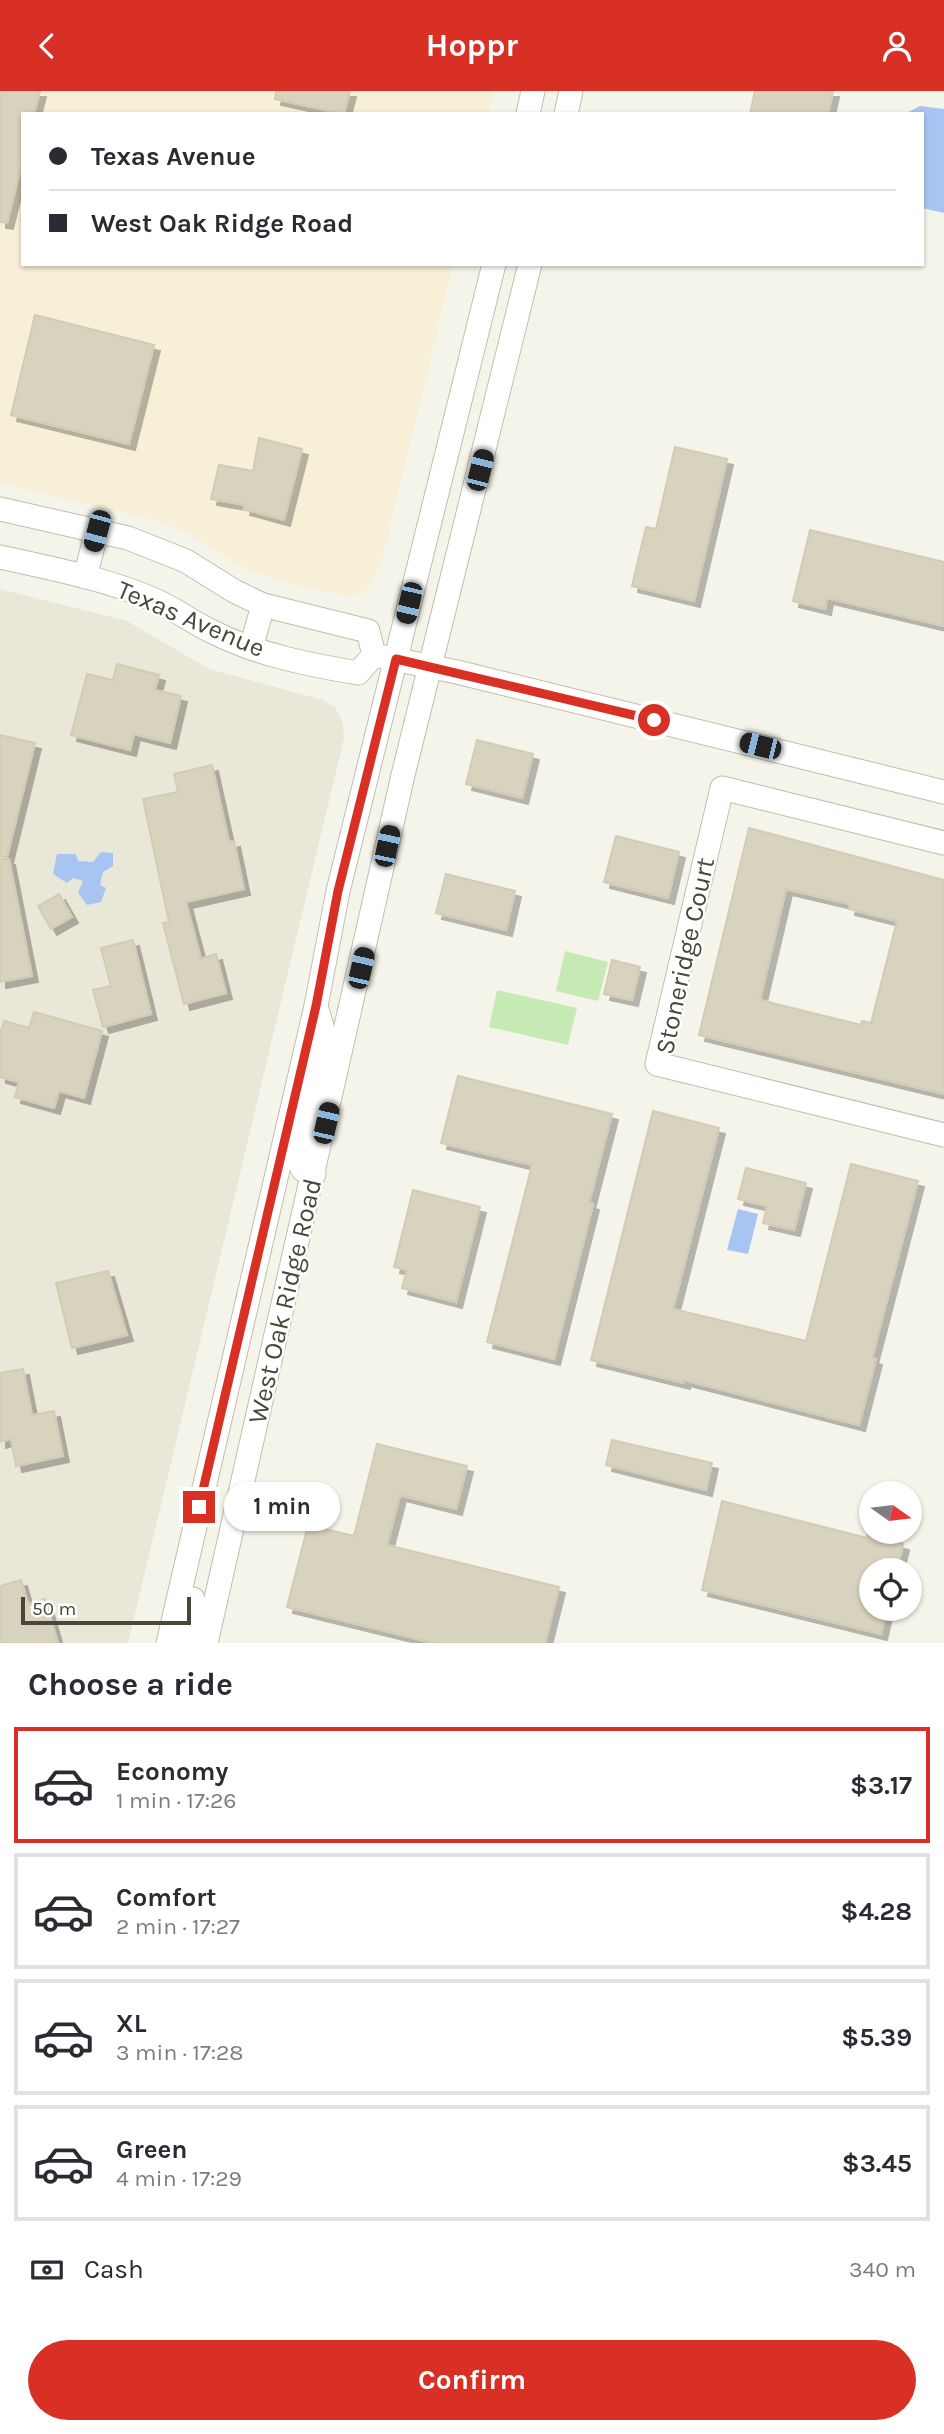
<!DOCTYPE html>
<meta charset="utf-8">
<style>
:root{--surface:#fff;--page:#f2f2f3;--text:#2b2b33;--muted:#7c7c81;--line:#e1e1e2;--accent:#d93025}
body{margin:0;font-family:Karla,sans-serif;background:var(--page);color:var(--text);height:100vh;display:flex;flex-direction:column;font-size:26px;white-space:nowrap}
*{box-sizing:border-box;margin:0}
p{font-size:23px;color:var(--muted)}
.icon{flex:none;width:38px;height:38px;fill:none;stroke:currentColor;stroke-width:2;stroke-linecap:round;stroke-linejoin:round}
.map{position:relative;height:1552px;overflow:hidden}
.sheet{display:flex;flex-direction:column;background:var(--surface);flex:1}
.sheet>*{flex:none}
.hud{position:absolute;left:21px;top:21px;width:903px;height:154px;border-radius:0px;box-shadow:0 2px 5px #0004;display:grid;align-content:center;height:154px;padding:0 28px;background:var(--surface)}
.needle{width:46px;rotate:104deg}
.buttons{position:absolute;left:859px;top:1390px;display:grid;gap:14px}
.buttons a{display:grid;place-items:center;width:63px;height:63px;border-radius:50%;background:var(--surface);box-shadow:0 2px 5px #0004;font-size:35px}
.scale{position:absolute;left:21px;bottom:18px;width:170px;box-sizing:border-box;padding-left:7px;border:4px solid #4a4638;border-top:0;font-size:19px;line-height:24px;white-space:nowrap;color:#4a4638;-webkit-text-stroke:5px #fff;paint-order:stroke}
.end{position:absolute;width:32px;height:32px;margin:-16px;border:9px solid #d93025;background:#fff;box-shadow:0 0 0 4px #fff}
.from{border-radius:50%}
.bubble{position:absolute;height:49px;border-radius:24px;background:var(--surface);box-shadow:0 2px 5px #0004;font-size:23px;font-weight:700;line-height:49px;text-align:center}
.car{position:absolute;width:21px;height:42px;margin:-21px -10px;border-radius:9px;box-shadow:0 0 5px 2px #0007;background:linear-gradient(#222 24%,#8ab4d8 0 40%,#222 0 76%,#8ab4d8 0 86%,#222 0)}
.hud b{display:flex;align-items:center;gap:24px;height:66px;font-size:26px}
.hud b+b{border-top:2px solid var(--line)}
.hud i{width:18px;height:18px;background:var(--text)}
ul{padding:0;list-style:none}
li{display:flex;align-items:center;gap:21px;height:116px;margin:0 14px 10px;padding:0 14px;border:4px solid var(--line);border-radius:0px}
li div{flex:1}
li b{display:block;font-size:26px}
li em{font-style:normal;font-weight:700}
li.active{border-color:var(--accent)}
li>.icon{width:63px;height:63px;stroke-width:1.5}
h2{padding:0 28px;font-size:32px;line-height:84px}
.pay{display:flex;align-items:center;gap:18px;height:77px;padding:0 28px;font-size:26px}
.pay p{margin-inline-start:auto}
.cta{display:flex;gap:14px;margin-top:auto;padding:14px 28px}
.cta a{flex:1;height:80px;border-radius:42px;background:var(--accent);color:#fff;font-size:28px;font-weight:700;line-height:80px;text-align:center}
header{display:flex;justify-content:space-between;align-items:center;height:91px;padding:0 28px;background:var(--accent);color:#fff;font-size:32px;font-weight:700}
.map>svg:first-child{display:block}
.residential{fill:#e9e7d8}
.commercial{fill:#f7efd6}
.green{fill:#c6eab3}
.water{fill:#a7c4f2}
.building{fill:#d7d3bf;stroke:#d2ccb2;stroke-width:2;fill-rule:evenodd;filter:url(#shadow)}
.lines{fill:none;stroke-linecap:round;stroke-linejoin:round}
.minor-casing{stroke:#c1beac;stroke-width:25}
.minor{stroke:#fff;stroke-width:23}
.route{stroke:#d93025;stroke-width:9}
.labels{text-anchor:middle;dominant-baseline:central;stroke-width:5;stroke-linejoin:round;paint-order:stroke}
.street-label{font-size:26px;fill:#4a4638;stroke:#fff}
</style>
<header><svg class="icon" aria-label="back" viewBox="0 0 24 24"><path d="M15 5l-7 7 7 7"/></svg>Hoppr<svg class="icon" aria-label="person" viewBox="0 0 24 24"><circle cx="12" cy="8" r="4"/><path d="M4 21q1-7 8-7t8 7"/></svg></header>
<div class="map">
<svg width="944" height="1552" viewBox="0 0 944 1552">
<defs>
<filter id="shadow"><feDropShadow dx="6" dy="6" stdDeviation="0" flood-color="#0004"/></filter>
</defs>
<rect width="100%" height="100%" fill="#f5f4ea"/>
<path class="residential" d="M 0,498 L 127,530 L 209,578 L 323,609 L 335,616 L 343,632 L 344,647 L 128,1552 L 0,1552 Z"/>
<path class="commercial" d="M 0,0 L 494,0 L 488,23 L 23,23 L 23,173 L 453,173 L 382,469 L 368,497 L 357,504 L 340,504 L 296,494 L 248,479 L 183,440 L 160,431 L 0,392 Z"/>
<g class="green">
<path d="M 565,860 L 608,871 L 598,910 L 556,900 Z"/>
<path d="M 497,899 L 577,917 L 568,954 L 489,936 Z"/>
</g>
<g class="water">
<path d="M 920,15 L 944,18 L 944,122 L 922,117 L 922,23 L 905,23 Z"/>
<path d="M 101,761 L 113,762 L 113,775 L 103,781 L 100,794 L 106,797 L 101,811 L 87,814 L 78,802 L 83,790 L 73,787 L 67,792 L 53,783 L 57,763 L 76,763 L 78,770 L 93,771 Z"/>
<path d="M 738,1118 L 758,1123 L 748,1163 L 727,1159 Z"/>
</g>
<g class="building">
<path d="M 0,0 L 40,0 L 34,23 L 23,23 L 23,68 L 7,132 L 0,131 Z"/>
<path d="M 276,0 L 350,0 L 344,23 L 275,8 Z"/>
<path d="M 755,0 L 833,0 L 828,23 L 750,23 Z"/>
<path d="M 35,224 L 154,254 L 129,353 L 11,324 Z"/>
<path d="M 259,347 L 302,358 L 284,429 L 244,418 L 245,414 L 211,408 L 219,374 L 253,380 Z"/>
<path d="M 675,356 L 727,368 L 694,510 L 632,495 L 646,436 L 656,438 Z"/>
<path d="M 810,439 L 944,471 L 944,535 L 827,507 L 825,518 L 793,510 Z"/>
<path d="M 117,573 L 159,584 L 155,599 L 181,605 L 170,652 L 134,643 L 130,659 L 71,644 L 87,583 L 113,589 Z"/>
<path d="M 0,644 L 35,652 L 7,766 L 0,765 Z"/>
<path d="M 477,649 L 533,663 L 522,707 L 466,693 Z"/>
<path d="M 212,674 L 229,751 L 234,750 L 244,798 L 186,811 L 201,868 L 216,863 L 226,902 L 184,913 L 163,832 L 169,831 L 143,708 L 178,701 L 174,683 Z"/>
<path d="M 749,737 L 944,789 L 944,1003 L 699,944 ZM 786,798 L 850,813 L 849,818 L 897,830 L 871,932 L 862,930 L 861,934 L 760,909 Z"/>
<path d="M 616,745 L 679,761 L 668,807 L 604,791 Z"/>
<path d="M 0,768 L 9,768 L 32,885 L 0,891 Z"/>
<path d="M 446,783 L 515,800 L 506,839 L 436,822 Z"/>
<path d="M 59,803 L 72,826 L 51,838 L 38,815 Z"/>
<path d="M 133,849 L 151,923 L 103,936 L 93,899 L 111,895 L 101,857 Z"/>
<path d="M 612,869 L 640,876 L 632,909 L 604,903 Z"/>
<path d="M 34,921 L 102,940 L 84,1007 L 59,1000 L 54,1017 L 15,1006 L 19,991 L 0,986 L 0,943 L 4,930 L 29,937 Z"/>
<path d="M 458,985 L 612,1023 L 589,1112 L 593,1113 L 554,1268 L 487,1251 L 532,1074 L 441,1052 Z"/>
<path d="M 653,1020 L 719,1037 L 673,1218 L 806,1250 L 851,1073 L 918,1090 L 872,1267 L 876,1268 L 859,1334 L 684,1289 L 684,1292 L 591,1269 Z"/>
<path d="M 746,1077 L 806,1092 L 794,1139 L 763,1132 L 767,1115 L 738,1108 Z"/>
<path d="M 413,1099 L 480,1116 L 456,1211 L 402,1197 L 407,1179 L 394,1176 Z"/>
<path d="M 108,1180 L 127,1244 L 72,1257 L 56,1192 Z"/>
<path d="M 23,1278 L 32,1324 L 54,1320 L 63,1365 L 16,1375 L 11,1348 L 0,1351 L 0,1282 Z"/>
<path d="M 612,1349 L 712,1372 L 706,1399 L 606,1374 Z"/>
<path d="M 377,1353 L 467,1375 L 456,1418 L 400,1404 L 387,1454 L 559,1496 L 545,1552 L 434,1552 L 287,1516 L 308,1434 L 354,1445 Z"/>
<path d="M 722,1410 L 867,1447 L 869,1440 L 887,1440 L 884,1449 L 903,1453 L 897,1479 L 872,1479 L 872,1517 L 887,1517 L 881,1543 L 702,1499 Z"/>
<path d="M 21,1489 L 28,1513 L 45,1508 L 58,1552 L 0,1552 L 0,1495 Z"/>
</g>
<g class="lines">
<g class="minor-casing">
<g id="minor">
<path d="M 528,23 L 533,0"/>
<path d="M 566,23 L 571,0"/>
<path d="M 0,418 L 128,447 L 186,470 L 234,500 L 263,514 L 368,540 L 374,564"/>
<path d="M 0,466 C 53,478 109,488 159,511 C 178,520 195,533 215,542 C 259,564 310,574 358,582 L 374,564"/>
<path d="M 85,486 L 97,440"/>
<path d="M 251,557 L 263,514"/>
<path d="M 374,564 L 457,581 L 944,701"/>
<path d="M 944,752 L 722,697 L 657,973 L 944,1044"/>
<path d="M 314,1083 L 303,1079 L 297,1067 L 325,945 L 316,915"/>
<path d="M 168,1552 L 316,915 L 338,800 L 494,173"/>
<path d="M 192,1552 L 187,1548 L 193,1508"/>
<path d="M 206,1552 L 403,684 L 530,173"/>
</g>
</g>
<use href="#minor" class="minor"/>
</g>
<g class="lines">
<path class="route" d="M 199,1416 L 316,915 L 338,800 L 396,568 L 654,629"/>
</g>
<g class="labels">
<g class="street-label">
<text transform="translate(191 528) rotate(23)">Texas Avenue</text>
<text transform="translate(685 865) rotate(-78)">Stoneridge Court</text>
<text transform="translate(285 1210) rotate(-77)">West Oak Ridge Road</text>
</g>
</g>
</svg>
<div class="buttons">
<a><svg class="needle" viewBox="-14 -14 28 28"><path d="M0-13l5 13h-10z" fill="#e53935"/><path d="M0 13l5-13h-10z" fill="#7c7c81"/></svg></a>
<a><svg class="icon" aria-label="locate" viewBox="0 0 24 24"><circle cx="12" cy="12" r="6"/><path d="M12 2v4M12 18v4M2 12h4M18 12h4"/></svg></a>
</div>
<div class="scale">50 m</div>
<i class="end from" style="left:654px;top:629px"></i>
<i class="end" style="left:199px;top:1416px"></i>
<div class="bubble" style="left:224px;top:1391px;width:116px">1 min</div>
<i class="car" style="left:480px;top:379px;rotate:14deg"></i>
<i class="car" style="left:97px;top:440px;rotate:195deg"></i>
<i class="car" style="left:409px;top:512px;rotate:193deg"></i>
<i class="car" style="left:760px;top:655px;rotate:284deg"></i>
<i class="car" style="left:387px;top:755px;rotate:12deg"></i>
<i class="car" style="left:361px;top:877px;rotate:13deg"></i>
<i class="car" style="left:326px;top:1032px;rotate:13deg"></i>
<div class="hud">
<b><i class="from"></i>Texas Avenue</b>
<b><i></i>West Oak Ridge Road</b>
</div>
</div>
<section class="sheet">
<h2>Choose a ride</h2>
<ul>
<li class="active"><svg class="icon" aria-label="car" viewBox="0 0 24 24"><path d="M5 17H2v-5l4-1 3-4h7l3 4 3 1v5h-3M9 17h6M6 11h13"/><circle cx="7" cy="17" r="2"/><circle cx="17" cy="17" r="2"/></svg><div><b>Economy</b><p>1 min · 17:26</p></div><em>$3.17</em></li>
<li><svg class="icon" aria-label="car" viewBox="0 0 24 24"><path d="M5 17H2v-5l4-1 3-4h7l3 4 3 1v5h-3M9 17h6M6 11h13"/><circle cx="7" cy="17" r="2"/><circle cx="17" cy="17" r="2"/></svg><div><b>Comfort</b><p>2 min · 17:27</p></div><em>$4.28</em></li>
<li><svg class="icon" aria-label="car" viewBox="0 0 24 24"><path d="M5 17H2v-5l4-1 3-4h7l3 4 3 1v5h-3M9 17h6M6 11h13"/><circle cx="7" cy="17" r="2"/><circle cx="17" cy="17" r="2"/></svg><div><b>XL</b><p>3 min · 17:28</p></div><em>$5.39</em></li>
<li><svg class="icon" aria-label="car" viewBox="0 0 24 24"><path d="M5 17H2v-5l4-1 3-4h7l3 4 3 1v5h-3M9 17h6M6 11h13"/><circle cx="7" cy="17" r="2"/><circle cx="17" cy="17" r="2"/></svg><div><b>Green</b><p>4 min · 17:29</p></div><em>$3.45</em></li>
</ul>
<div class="pay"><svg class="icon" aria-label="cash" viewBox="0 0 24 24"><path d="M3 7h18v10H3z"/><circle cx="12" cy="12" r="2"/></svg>Cash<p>340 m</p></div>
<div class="cta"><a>Confirm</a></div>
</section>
